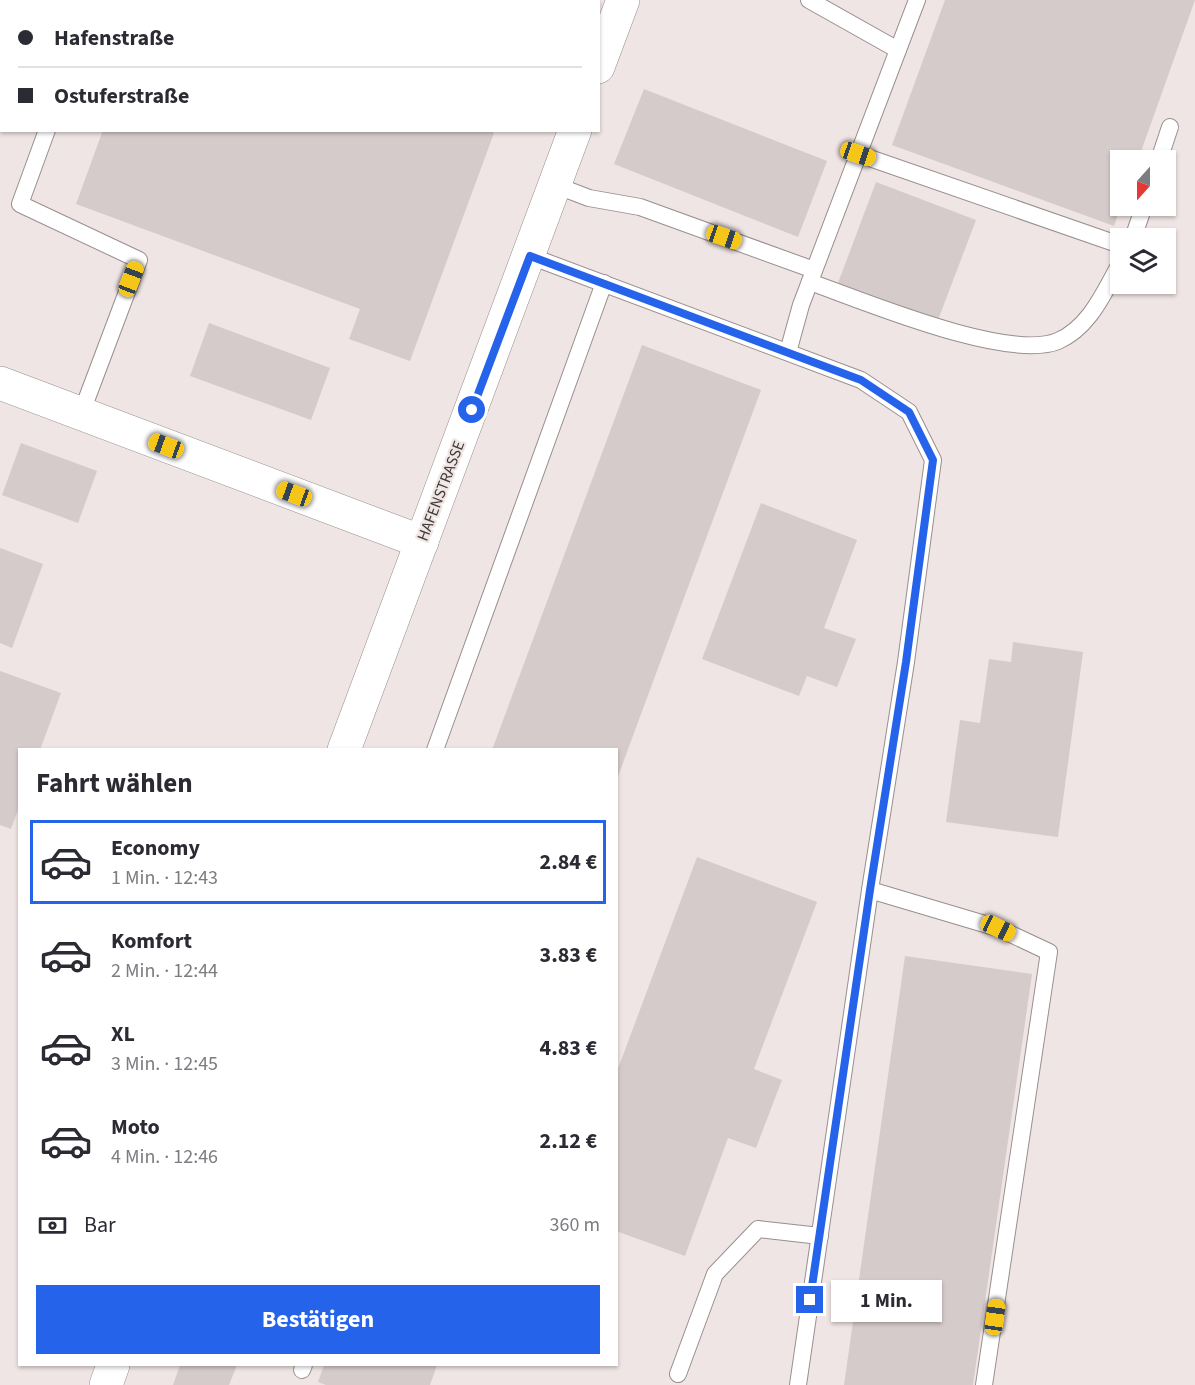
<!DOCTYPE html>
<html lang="de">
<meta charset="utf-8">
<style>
:root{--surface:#fff;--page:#f7f7f7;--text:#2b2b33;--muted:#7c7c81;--line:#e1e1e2;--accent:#2563eb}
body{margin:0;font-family:"Source Sans 3",sans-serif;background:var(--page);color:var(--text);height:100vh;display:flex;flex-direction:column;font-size:22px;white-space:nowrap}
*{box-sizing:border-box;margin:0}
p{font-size:20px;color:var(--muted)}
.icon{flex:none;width:33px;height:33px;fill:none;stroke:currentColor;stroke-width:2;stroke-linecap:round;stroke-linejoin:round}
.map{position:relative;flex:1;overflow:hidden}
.panel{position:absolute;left:18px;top:748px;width:600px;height:618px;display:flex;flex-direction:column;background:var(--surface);border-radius:0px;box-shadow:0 2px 4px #0004}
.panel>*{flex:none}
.hud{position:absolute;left:0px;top:0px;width:600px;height:132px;box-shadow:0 2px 4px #0004;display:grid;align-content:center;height:132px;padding:0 18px;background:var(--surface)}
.needle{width:39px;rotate:201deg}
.buttons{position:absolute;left:1110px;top:150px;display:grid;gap:12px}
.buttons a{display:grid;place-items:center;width:66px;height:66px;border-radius:0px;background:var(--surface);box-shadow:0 2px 4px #0004;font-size:30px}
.end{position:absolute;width:27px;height:27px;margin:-14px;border:8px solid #2563eb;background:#fff;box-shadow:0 0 0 3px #fff}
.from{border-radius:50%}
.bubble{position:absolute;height:42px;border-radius:0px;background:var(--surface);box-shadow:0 2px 4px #0004;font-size:20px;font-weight:700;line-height:42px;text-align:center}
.car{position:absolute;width:18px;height:36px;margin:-18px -9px;border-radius:8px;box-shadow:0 0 4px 2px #0007;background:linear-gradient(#f5c518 24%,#345 0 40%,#f5c518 0 76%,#345 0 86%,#f5c518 0)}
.hud b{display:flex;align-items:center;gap:21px;height:57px;font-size:22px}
.hud b+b{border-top:2px solid var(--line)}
.hud i{width:15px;height:15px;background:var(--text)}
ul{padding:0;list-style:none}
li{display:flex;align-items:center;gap:18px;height:84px;margin:0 12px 9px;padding:0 6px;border:3px solid transparent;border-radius:0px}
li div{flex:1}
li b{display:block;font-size:22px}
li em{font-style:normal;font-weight:700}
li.selected{border-color:var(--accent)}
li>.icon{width:54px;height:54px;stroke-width:1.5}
h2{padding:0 18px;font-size:27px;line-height:72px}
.pay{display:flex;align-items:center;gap:15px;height:66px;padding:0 18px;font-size:22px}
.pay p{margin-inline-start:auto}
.cta{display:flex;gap:12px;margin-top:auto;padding:12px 18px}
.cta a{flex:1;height:69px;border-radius:0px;background:var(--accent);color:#fff;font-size:24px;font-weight:700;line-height:69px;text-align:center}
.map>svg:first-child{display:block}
.green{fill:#efbbb7}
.building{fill:#d5cbca}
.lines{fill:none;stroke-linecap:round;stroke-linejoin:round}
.lane-casing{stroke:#988f8e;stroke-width:18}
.street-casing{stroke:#988f8e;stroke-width:34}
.secondary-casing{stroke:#988f8e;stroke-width:34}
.lane{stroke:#fff;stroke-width:16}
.street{stroke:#fff;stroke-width:33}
.secondary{stroke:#fff;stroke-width:33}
.route{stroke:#2563eb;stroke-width:8}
.labels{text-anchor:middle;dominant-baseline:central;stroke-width:4.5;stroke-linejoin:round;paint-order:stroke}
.street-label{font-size:16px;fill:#3f3b3b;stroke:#efe5e4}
</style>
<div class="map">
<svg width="1195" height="1385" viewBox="0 0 1195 1385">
<rect width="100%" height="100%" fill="#efe5e4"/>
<path class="green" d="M 182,0 L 572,0 L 186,2 Z"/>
<g class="building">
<path d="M 945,0 L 1195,0 L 1138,160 L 1120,160 L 1121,206 L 1114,226 L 892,145 Z"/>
<path d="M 644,89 L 827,161 L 798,237 L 614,164 Z"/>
<path d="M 103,130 L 487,130 L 494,133 L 410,361 L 349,339 L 360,309 L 76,204 Z"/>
<path d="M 876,182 L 976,220 L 938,320 L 838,283 Z"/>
<path d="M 209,323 L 330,368 L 311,420 L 190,376 Z"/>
<path d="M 642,345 L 761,390 L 617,779 L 616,750 L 492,750 Z"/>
<path d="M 21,443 L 97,471 L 78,523 L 2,495 Z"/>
<path d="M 761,503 L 857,540 L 824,628 L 856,639 L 837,687 L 807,676 L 799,696 L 702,659 Z"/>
<path d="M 0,548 L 43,564 L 12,648 L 0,643 Z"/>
<path d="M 1013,642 L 1083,652 L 1058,837 L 946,822 L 960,720 L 980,723 L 989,659 L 1011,662 Z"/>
<path d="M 0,671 L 61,693 L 40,750 L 20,750 L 20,805 L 11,829 L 0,825 Z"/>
<path d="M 697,857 L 817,902 L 754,1069 L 782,1080 L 756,1148 L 728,1138 L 685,1256 L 616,1231 L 616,1074 Z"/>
<path d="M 905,956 L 1032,974 L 973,1385 L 844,1385 Z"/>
<path d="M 180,1365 L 237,1365 L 229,1385 L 173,1385 Z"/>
<path d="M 324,1365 L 437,1365 L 430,1385 L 326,1385 L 318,1382 Z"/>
</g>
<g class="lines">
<g class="lane-casing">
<g id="lane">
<path d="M 809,0 L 898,50"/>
<path d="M 47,130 L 20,204 L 139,260 L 81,414"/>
<path d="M 858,154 L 1120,245"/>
<path d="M 1159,160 L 1170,127"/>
<path d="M 555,185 L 589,198 L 640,207 L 814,270"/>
<path d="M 1133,238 L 1144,206"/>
<path d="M 530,256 L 861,380 L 909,412 L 933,460 L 906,662 L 870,890 L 798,1385"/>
<path d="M 810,282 C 861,300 1008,362 1058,341 C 1090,327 1104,292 1120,264"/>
<path d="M 788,352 L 801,305 L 917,0"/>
<path d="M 435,750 L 604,283"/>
<path d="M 870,890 L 998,928 L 1049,952 L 984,1385"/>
<path d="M 302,1370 L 304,1365"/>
<path d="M 678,1374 L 715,1274 L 758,1229 L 820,1236"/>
</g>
</g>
<g class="street-casing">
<path id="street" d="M 0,383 L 422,542"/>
</g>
<g class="secondary-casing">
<g id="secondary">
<path d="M 598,67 L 623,0"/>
<path d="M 344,750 L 575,130"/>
<path d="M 106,1385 L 113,1365"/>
</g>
</g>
<use href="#lane" class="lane"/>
<use href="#street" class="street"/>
<use href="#secondary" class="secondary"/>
</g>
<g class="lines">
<path class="route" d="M 472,410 L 530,256 L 861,380 L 909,412 L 933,460 L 906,662 L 870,890 L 810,1300"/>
</g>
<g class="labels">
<g class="street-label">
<text transform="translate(441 491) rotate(-69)">HAFENSTRASSE</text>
</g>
</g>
</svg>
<div class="buttons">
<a><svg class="needle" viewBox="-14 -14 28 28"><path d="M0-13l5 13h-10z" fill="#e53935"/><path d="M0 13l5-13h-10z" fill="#7c7c81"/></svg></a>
<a><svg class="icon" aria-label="layers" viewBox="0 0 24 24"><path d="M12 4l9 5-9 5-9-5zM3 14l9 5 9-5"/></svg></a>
</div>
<i class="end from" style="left:472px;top:410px"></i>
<i class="end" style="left:810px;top:1300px"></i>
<div class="bubble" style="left:831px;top:1280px;width:111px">1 Min.</div>
<i class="car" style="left:858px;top:154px;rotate:109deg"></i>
<i class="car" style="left:724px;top:237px;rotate:109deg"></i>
<i class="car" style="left:131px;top:279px;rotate:21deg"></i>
<i class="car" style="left:166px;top:446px;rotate:290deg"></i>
<i class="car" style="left:294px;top:494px;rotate:290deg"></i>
<i class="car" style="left:998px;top:928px;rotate:115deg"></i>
<i class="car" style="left:995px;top:1317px;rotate:8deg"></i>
<div class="hud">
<b><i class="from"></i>Hafenstraße</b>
<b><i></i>Ostuferstraße</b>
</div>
<section class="panel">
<h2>Fahrt wählen</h2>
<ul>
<li class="selected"><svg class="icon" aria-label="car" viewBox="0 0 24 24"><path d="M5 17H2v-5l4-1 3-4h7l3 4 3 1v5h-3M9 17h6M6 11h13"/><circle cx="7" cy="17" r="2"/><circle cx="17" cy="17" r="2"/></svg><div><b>Economy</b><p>1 Min. · 12:43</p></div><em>2.84 €</em></li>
<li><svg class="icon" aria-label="car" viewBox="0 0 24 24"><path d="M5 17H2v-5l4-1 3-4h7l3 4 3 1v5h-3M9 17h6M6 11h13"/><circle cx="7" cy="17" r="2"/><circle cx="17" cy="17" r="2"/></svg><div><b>Komfort</b><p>2 Min. · 12:44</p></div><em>3.83 €</em></li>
<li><svg class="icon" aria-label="car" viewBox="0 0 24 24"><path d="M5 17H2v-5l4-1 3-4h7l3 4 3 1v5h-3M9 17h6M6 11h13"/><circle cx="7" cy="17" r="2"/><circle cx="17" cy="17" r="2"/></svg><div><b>XL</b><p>3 Min. · 12:45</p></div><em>4.83 €</em></li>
<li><svg class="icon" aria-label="car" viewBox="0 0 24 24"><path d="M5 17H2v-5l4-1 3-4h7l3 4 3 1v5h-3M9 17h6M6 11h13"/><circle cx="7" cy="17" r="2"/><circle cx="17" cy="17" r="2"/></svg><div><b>Moto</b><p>4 Min. · 12:46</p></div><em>2.12 €</em></li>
</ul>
<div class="pay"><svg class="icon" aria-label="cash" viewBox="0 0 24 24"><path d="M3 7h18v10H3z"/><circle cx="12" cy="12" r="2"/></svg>Bar<p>360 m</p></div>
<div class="cta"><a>Bestätigen</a></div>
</section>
</div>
